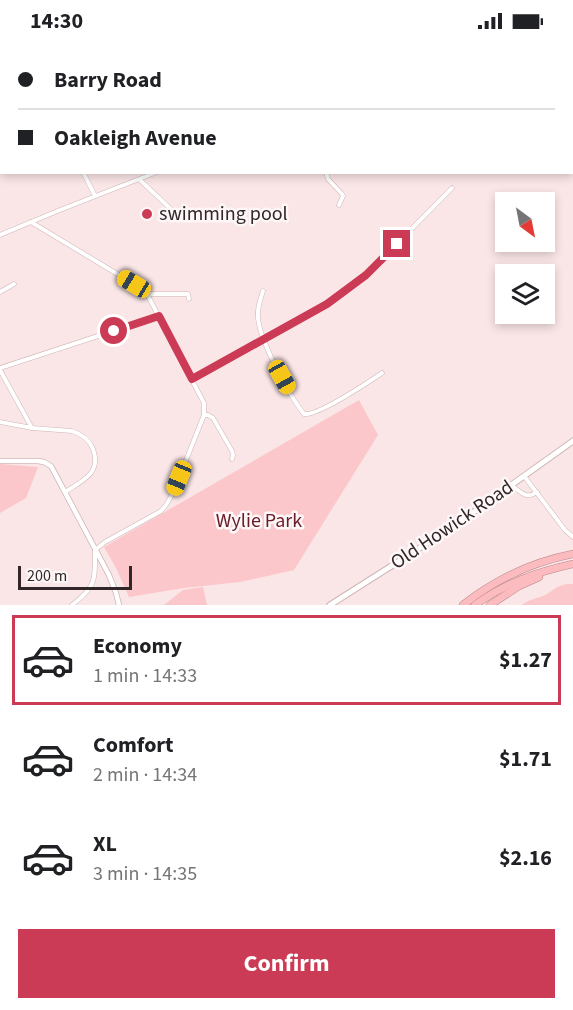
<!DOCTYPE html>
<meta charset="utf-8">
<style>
:root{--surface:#fff;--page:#f2f2f2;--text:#202124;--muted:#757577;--line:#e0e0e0;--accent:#cb3b55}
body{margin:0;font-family:"Source Sans 3",sans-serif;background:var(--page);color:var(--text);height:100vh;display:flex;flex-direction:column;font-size:22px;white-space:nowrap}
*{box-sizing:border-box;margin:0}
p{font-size:20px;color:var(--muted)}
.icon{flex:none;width:33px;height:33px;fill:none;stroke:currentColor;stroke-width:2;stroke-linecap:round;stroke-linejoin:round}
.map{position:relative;height:563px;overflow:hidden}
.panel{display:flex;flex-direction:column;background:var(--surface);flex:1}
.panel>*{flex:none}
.top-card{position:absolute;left:0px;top:0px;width:573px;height:132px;box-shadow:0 3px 9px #0003;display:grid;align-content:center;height:132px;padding:0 18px;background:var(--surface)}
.needle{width:39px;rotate:148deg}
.tools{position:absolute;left:495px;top:150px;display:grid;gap:12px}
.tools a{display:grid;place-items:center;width:60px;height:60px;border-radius:0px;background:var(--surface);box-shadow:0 3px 9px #0003;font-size:30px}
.scale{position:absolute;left:18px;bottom:15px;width:114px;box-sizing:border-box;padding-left:6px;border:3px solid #312728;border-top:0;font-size:16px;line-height:21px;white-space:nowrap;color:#312728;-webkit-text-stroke:4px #fdf7f8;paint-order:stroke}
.end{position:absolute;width:27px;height:27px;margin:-14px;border:8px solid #cb3b55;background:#fff;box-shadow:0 0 0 3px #fff}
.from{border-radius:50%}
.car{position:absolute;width:18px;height:36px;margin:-18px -9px;border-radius:8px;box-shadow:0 0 4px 2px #0007;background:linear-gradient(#f5c518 24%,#345 0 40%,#f5c518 0 76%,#345 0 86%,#f5c518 0)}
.top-card b{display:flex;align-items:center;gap:21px;height:57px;font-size:22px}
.top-card b+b{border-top:2px solid var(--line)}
.top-card i{width:15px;height:15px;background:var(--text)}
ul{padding:10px 0 0;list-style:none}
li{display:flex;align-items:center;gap:18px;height:90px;margin:0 12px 9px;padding:0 6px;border:3px solid transparent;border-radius:0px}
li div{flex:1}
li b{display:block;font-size:22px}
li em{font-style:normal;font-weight:700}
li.current{border-color:var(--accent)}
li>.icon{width:54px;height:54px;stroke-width:1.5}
.cta{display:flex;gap:12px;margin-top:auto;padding:12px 18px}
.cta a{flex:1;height:69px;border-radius:0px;background:var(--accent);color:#fff;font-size:24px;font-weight:700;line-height:69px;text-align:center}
.status{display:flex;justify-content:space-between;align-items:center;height:42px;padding:0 30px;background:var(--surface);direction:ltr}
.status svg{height:16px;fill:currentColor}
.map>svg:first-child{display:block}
.green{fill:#fcc7ca}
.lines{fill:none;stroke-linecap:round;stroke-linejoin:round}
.minor-casing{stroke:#cfb5b6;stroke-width:5}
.tertiary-casing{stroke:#cfb5b6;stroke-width:6}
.secondary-casing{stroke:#cfb5b6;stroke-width:7}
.motorway-casing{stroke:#b5878a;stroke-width:8}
.minor{stroke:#fff;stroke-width:4}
.tertiary{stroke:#fff;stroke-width:4.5}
.secondary{stroke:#fff;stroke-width:5}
.motorway{stroke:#fcbbbf;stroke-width:7}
.route{stroke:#cb3b55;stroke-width:8}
.poi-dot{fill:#cb3b55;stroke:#fdf7f8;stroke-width:2}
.labels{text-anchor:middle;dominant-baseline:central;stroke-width:5;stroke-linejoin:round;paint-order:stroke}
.poi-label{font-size:20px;fill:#312728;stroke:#fdf7f8;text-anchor:start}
.park-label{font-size:20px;fill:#6a1b29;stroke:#fdf7f8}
.street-label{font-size:20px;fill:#312728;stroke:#fdf7f8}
</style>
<div class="status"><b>14:30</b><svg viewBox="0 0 49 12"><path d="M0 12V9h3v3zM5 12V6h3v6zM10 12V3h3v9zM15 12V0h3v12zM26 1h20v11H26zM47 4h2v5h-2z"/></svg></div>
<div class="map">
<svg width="573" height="563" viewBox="0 0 573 563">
<rect width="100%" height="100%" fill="#fbe6e7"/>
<g class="green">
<path d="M 359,358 L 378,393 L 294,528 L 240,540 L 184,546 L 129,555 L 116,526 L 104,505 Z"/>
<path d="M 0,422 L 38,425 L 26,456 L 0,471 Z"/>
<path d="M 567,542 L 573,542 L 573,563 L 522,563 C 529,557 537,557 545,553 C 556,547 554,545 567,542 Z"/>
<path d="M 203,545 L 207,563 L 164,563 L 183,548 Z"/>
</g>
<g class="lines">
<g class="minor-casing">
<g id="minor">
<path d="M 0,82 L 2,81"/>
<path d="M 83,130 L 95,154"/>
<path d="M 326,130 L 328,137 L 342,152 L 343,154 L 339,163"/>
<path d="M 140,138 L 175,171 L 183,173 L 194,172"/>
<path d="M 31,180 L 134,242 L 147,252 L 204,361 L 204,373 L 173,451 L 166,463 L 161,469 L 105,500 L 95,508 C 95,537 97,544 72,563"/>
<path d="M 0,193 L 60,168 L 157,130"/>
<path d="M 263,249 C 260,258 257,266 258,276 C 260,299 289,353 304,372 C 318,374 367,341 382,331"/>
<path d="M 0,250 L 14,242"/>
<path d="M 147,252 L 188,252 L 189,257"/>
<path d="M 0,326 L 159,274"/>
<path d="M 0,328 L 32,386"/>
<path d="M 192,337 L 301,276 L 345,250 L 366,233 L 452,146"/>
<path d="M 204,373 L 208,373 L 213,376 L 232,409 L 233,413 L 232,417"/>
<path d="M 0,380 L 32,386 L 72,389 C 81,392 89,397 93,407 C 102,431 82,439 65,450"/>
<path d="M 524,434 L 565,488 L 573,495"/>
<path d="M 511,443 C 521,450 526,458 537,450"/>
</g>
</g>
<g class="tertiary-casing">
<path id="tertiary" d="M 0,419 L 38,419 L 44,420 L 51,424 L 109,533 L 116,551 L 119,563"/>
</g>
<g class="secondary-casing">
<path id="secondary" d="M 330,563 L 415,509 L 475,469 L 573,399"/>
</g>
<g class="motorway-casing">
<g id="motorway">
<path d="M 463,563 C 496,537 532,520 573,512"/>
<path d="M 475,563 C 505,541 537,530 573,522"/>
<path d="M 490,563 L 519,544 L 539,535"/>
</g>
</g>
<use href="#minor" class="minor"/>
<use href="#tertiary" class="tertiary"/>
<use href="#secondary" class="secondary"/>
<use href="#motorway" class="motorway"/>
</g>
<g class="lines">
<path class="route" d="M 114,289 L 159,274 L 192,337 L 327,262 L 366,233 L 397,202"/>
</g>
<circle class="poi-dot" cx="147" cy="172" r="6"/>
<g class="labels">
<g class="poi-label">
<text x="159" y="172">swimming pool</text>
</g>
<g class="park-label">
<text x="259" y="479">Wylie Park</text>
</g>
<g class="street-label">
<text transform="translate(452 483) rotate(-34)">Old Howick Road</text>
</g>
</g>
</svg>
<div class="tools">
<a><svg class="needle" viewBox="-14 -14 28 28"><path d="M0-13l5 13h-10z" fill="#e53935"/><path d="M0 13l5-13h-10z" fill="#757577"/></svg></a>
<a><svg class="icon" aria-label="layers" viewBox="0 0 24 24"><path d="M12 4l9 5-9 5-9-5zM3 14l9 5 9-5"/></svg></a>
</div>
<div class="scale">200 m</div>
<i class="end from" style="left:114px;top:289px"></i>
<i class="end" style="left:397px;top:202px"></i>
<i class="car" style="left:134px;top:242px;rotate:301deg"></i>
<i class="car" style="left:282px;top:335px;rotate:151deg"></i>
<i class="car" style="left:179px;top:436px;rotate:202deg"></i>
<div class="top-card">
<b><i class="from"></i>Barry Road</b>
<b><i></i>Oakleigh Avenue</b>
</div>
</div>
<section class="panel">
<ul>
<li class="current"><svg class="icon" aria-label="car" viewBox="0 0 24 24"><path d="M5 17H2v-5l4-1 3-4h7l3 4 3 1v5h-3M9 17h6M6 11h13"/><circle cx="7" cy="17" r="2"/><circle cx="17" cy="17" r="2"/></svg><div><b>Economy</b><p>1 min · 14:33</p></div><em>$1.27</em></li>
<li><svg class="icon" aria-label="car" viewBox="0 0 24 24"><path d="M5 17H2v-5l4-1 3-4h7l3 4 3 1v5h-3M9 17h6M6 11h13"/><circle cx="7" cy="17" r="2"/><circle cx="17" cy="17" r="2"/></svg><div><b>Comfort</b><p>2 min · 14:34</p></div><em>$1.71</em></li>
<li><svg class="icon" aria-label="car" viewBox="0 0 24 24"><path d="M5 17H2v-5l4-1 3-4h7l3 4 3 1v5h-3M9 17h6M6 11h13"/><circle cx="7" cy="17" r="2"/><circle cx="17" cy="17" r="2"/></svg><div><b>XL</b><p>3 min · 14:35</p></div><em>$2.16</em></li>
</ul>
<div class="cta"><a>Confirm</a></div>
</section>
